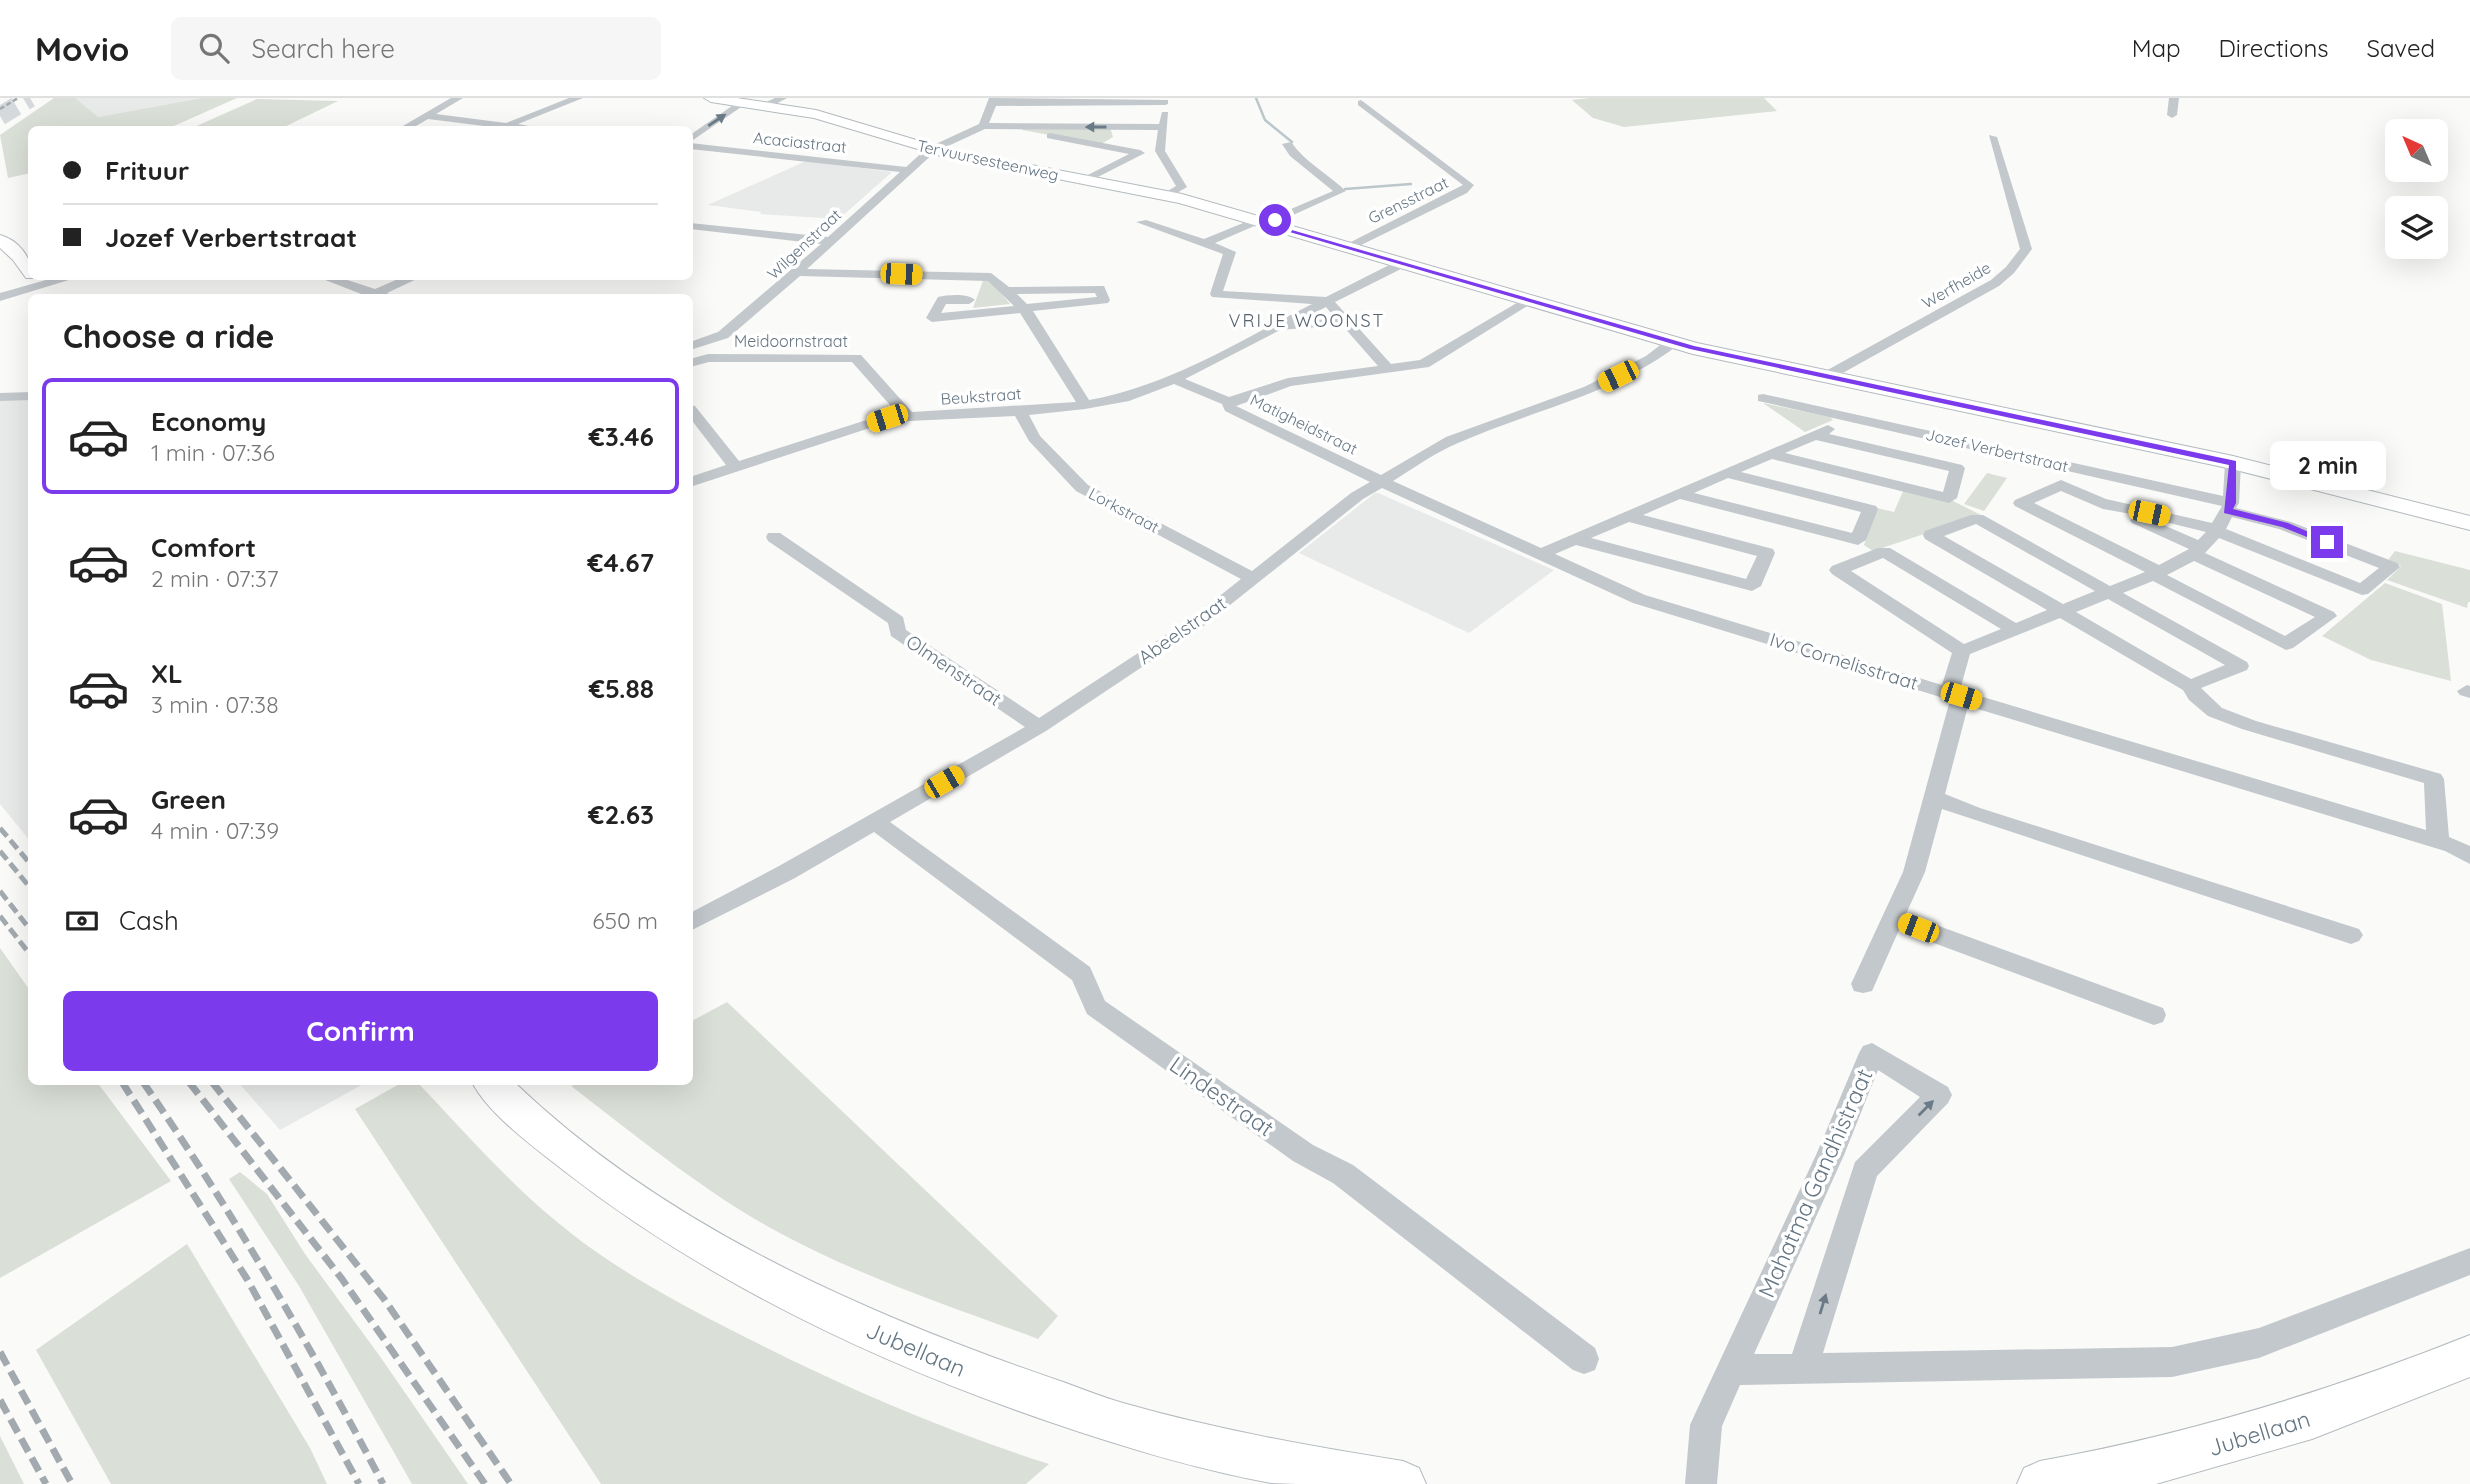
<!DOCTYPE html>
<meta charset="utf-8">
<style>
:root{--surface:#fff;--page:#f6f6f6;--text:#222;--muted:#767676;--line:#e0e0e0;--accent:#7c3aed}
body{margin:0;font-family:Quicksand,sans-serif;background:var(--page);color:var(--text);height:100vh;display:flex;flex-direction:column;font-size:26px;white-space:nowrap}
*{box-sizing:border-box;margin:0}
p{font-size:23px;color:var(--muted)}
.icon{flex:none;width:38px;height:38px;fill:none;stroke:currentColor;stroke-width:2;stroke-linecap:round;stroke-linejoin:round}
.map{position:relative;flex:1;overflow:hidden}
.panel{position:absolute;left:28px;top:196px;width:665px;height:791px;display:flex;flex-direction:column;background:var(--surface);border-radius:10px;box-shadow:0 7px 28px #0002}
.panel>*{flex:none}
.top-card{position:absolute;left:28px;top:28px;width:665px;height:154px;border-radius:10px;box-shadow:0 7px 28px #0002;display:grid;align-content:center;height:154px;padding:0 35px;background:var(--surface)}
.needle{width:46px;rotate:316deg}
.fabs{position:absolute;left:2385px;top:21px;display:grid;gap:14px}
.fabs a{display:grid;place-items:center;width:63px;height:63px;border-radius:10px;background:var(--surface);box-shadow:0 7px 28px #0002;font-size:35px}
.end{position:absolute;width:32px;height:32px;margin:-16px;border:9px solid #7c3aed;background:#fff;box-shadow:0 0 0 4px #fff}
.from{border-radius:50%}
.bubble{position:absolute;height:49px;border-radius:10px;background:var(--surface);box-shadow:0 7px 28px #0002;font-size:23px;font-weight:700;line-height:49px;text-align:center}
.car{position:absolute;width:21px;height:42px;margin:-21px -10px;border-radius:9px;box-shadow:0 0 5px 2px #0007;background:linear-gradient(#f5c518 24%,#345 0 40%,#f5c518 0 76%,#345 0 86%,#f5c518 0)}
.top-card b{display:flex;align-items:center;gap:24px;height:66px;font-size:26px}
.top-card b+b{border-top:2px solid var(--line)}
.top-card i{width:18px;height:18px;background:var(--text)}
ul{padding:0;list-style:none}
li{display:flex;align-items:center;gap:21px;height:116px;margin:0 14px 10px;padding:0 21px;border:4px solid transparent;border-radius:10px}
li div{flex:1}
li b{display:block;font-size:26px}
li em{font-style:normal;font-weight:700}
li.selected{border-color:var(--accent)}
li>.icon{width:63px;height:63px;stroke-width:1.5}
h2{padding:0 35px;font-size:32px;line-height:84px}
.pay{display:flex;align-items:center;gap:18px;height:77px;padding:0 35px;font-size:26px}
.pay p{margin-inline-start:auto}
.action{display:flex;gap:14px;margin-top:auto;padding:14px 35px}
.action a{flex:1;height:80px;border-radius:10px;background:var(--accent);color:#fff;font-size:28px;font-weight:700;line-height:80px;text-align:center}
header{display:flex;align-items:center;gap:42px;box-sizing:border-box;height:98px;padding:0 35px;background:var(--surface);border-bottom:2px solid var(--line)}
header strong{font-size:33px}
nav{display:flex;gap:38px;margin-inline-start:auto;font-size:24px}
.search{width:490px;height:63px;background:var(--page);display:flex;align-items:center;gap:18px;box-sizing:border-box;padding:0 24px;border-radius:10px;color:var(--muted);font-size:26px}
.map>svg:first-child{display:block}
.built{fill:#e8e9e9}
.green{fill:#dadfd7}
.lines{fill:none;stroke-linecap:round;stroke-linejoin:round}
.stream{stroke:#bbc7cb;stroke-width:2.5}
.highway-tunnel{stroke:#d5d9db;stroke-width:19;stroke-dasharray:19 10;stroke-linecap:butt}
.secondary-casing{stroke:#b3babf;stroke-width:2}
.street{fill:#c3c8cc;fill-rule:evenodd}
.secondary{fill:#fff;fill-rule:evenodd}
.rail-far2{stroke:#a2aab0;stroke-width:2.5;stroke-dasharray:5 2.5;stroke-linecap:butt}
.rail-far1{stroke:#a2aab0;stroke-width:5;stroke-dasharray:11 5;stroke-linecap:butt}
.rail{stroke:#a2aab0;stroke-width:7;stroke-dasharray:15 7;stroke-linecap:butt}
.oneway{fill:#6a7a87}
.route{fill:#7c3aed}
.labels{text-anchor:middle;dominant-baseline:central;stroke-width:7;stroke-linejoin:round;paint-order:stroke}
.far-street-label{font-size:16px;fill:#657683;stroke:#fff}
.far-neighbourhood-label{font-size:18px;letter-spacing:2px;fill:#57646e;stroke:#fff}
.street-label{font-size:19px;fill:#657683;stroke:#fff}
.near-street-label{font-size:23px;fill:#657683;stroke:#fff}
</style>
<header>
<strong>Movio</strong>
<div class="search"><svg class="icon" aria-label="search" viewBox="0 0 24 24"><circle cx="10" cy="10" r="6"/><path d="M15 15l6 6"/></svg>Search here</div>
<nav><a>Map</a><a>Directions</a><a>Saved</a></nav>
</header>
<div class="map">
<svg width="2470" height="1386" viewBox="0 0 2470 1386">
<rect width="100%" height="100%" fill="#fafaf8"/>
<g class="built">
<path d="M 54,0 L 202,0 L 98,19 L 75,1 Z"/>
<path d="M 806,63 L 892,74 L 839,121 L 760,116 L 761,114 L 708,107 Z"/>
<path d="M 31,299 L 31,744 L 0,706 L 0,301 Z"/>
<path d="M 1375,395 L 1378,395 L 1554,472 L 1469,535 L 1299,455 Z"/>
<path d="M 238,984 L 367,984 L 280,1032 Z"/>
</g>
<g class="green">
<path d="M 54,0 L 75,0 L 98,19 L 202,0 L 237,0 L 167,31 L 32,32 L 31,75 L 8,80 L 0,37 Z"/>
<path d="M 1590,0 L 1764,0 L 1777,13 L 1624,29 L 1593,20 L 1572,2 Z"/>
<path d="M 257,1 L 338,3 L 280,31 L 190,31 Z"/>
<path d="M 1024,30 L 1110,30 L 1113,39 L 1101,46 L 1022,32 Z"/>
<path d="M 984,180 L 988,180 L 1010,206 L 973,210 Z"/>
<path d="M 1763,305 L 1830,319 L 1833,322 L 1805,334 Z"/>
<path d="M 1987,375 L 2007,380 L 1984,413 L 1964,406 Z"/>
<path d="M 1904,391 L 1953,403 L 1981,417 L 1873,453 L 1864,447 L 1877,410 L 1894,414 Z"/>
<path d="M 2395,453 L 2470,472 L 2470,504 L 2468,504 L 2467,510 L 2387,482 L 2401,468 L 2388,462 Z"/>
<path d="M 2385,485 L 2442,506 L 2451,583 L 2371,562 L 2322,538 Z"/>
<path d="M 0,850 L 31,894 L 32,984 L 97,984 L 171,1083 L 0,1180 Z"/>
<path d="M 727,904 L 1058,1218 L 1038,1241 C 947,1207 852,1176 767,1128 C 697,1088 635,1037 571,988 L 580,984 L 690,984 L 690,924 Z"/>
<path d="M 403,984 L 417,984 C 462,1031 506,1082 556,1123 C 610,1169 678,1205 741,1237 C 841,1288 942,1332 1049,1366 L 1026,1386 L 601,1386 L 355,1011 Z"/>
<path d="M 240,1074 L 267,1096 L 305,1156 L 379,1257 L 468,1386 L 412,1386 L 299,1188 L 229,1081 Z"/>
<path d="M 187,1146 L 310,1350 L 327,1386 L 111,1386 L 36,1252 Z"/>
<path d="M 0,1338 L 24,1386 L 0,1386 Z"/>
</g>
<g class="lines">
<g class="stream">
<path d="M 1256,0 L 1265,22 L 1292,44"/>
<path d="M 1345,91 L 1411,86"/>
</g>
<path class="highway-tunnel" d="M 0,18 L 30,0"/>
<g class="secondary-casing">
<g id="secondary">
<path d="M 704,0 L 737,0 L 816,12 L 943,50 L 1182,96 L 1697,245 L 2233,358 L 2470,418 L 2470,432 L 2232,371 L 1693,256 L 1179,105 L 941,58 L 814,20 L 711,4 Z"/>
<path d="M 0,137 C 19,142 32,160 32,178 L 38,180 L 26,180 L 13,162 L 0,150 Z"/>
<path d="M 472,984 L 514,984 C 665,1129 867,1217 1063,1284 C 1083,1291 1102,1299 1123,1305 C 1214,1331 1309,1348 1403,1363 L 1419,1370 L 1426,1386 C 1392,1386 1359,1386 1325,1386 C 1307,1386 1288,1386 1271,1385 C 1195,1371 1123,1349 1050,1324 C 877,1265 708,1185 563,1072 C 535,1050 488,1016 472,984 Z"/>
<path d="M 2470,1237 L 2470,1279 L 2312,1341 L 2156,1386 L 2017,1386 L 2024,1370 L 2040,1363 C 2189,1336 2330,1293 2470,1237 Z"/>
</g>
</g>
<g class="street">
<path d="M 451,0 L 463,0 L 436,16 L 506,25 L 569,0 L 583,0 L 518,26 L 550,32 L 516,32 L 428,21 L 409,32 L 396,32 Z"/>
<path d="M 775,0 L 787,0 L 770,9 L 764,9 L 764,5 Z"/>
<path d="M 989,0 L 1168,2 L 1168,6 L 1165,7 L 996,8 L 989,25 L 1159,26 L 1162,14 L 1168,14 L 1165,53 L 1187,89 L 1170,99 L 1161,97 L 1176,88 L 1155,53 L 1158,32 L 985,31 L 935,54 L 807,171 L 991,175 L 1009,189 L 1104,188 L 1110,202 L 1108,205 L 1033,213 L 1089,302 C 1169,288 1241,242 1312,206 L 1212,199 L 1210,196 L 1223,156 L 1136,124 L 1146,122 L 1204,141 L 1253,121 L 1263,123 L 1333,93 L 1290,58 L 1282,46 L 1291,44 C 1306,65 1328,76 1346,93 L 1269,128 L 1259,126 L 1215,145 L 1236,154 L 1223,193 L 1326,199 L 1399,162 L 1407,162 L 1407,168 L 1335,204 L 1391,266 L 1420,262 L 1527,199 L 1535,199 L 1537,202 L 1429,269 L 1291,288 L 1236,308 L 1381,377 L 1446,339 L 1584,289 L 1646,258 L 1668,241 L 1678,241 L 1678,247 C 1613,297 1532,312 1458,345 C 1436,354 1414,370 1393,383 L 1541,450 L 1828,327 L 1835,331 L 1829,336 L 1962,367 L 1965,370 L 1957,400 L 1949,405 L 1772,361 L 1741,374 L 1876,408 L 1878,411 L 1866,442 L 1858,447 L 1680,401 L 1643,417 L 1773,451 L 1775,455 L 1761,488 L 1752,493 L 1576,447 L 1555,456 L 1645,497 L 1942,587 L 1952,555 L 1832,476 L 1829,472 L 1832,468 L 1878,450 L 1890,450 L 2016,525 L 2047,512 L 1925,441 L 1923,437 L 1925,433 L 1971,417 L 1983,417 L 2110,488 L 2145,474 L 2015,408 L 2013,405 L 2015,402 L 2061,382 L 2106,401 L 2212,425 L 2222,408 L 1763,304 L 1758,303 L 1758,297 L 1763,296 L 2223,398 L 2225,365 L 2228,362 L 2238,362 L 2241,365 L 2239,405 L 2236,410 L 2291,424 L 2397,465 L 2400,469 L 2368,496 L 2362,497 L 2219,440 L 2205,455 L 2334,514 L 2337,518 L 2293,550 L 2286,552 L 2153,483 L 2123,495 L 2247,564 L 2249,568 L 2247,572 L 2201,590 L 2222,610 L 2256,623 L 2441,676 L 2444,681 L 2449,739 L 2470,748 L 2470,766 L 2445,753 L 1968,608 L 1945,696 L 1980,710 L 2359,831 L 2363,837 L 2359,843 L 2351,846 L 1942,711 L 1925,774 L 1906,816 L 2163,910 L 2166,917 L 2163,924 L 2154,927 L 1899,832 L 1872,893 L 1863,895 L 1854,893 L 1851,886 L 1903,774 L 1950,602 L 1633,505 L 1382,390 L 1363,401 L 1205,527 L 1046,633 L 890,724 L 1090,869 L 1105,903 L 1313,1047 L 1353,1067 L 1595,1250 L 1599,1261 L 1595,1272 L 1584,1276 L 1573,1272 L 1333,1085 L 1293,1063 L 1087,916 L 1072,882 L 874,734 L 795,780 L 690,833 L 690,815 L 779,768 L 1025,629 L 891,538 L 888,525 L 768,443 L 766,439 L 768,435 L 780,435 L 903,519 L 906,532 L 1039,620 L 1193,519 L 1241,481 L 1076,393 L 1029,343 L 1015,318 L 888,324 L 690,389 L 690,379 L 726,367 L 690,320 L 690,307 L 695,308 L 739,363 L 882,317 L 897,315 L 852,264 L 709,264 L 690,269 L 690,261 L 708,256 L 861,257 L 912,314 L 1076,304 L 1020,215 L 932,224 L 926,220 L 938,199 C 948,197 967,195 975,202 L 969,206 L 946,206 L 941,215 L 1014,208 L 988,183 L 800,178 L 728,240 L 690,252 L 690,244 L 718,234 L 821,146 L 690,131 L 690,125 L 828,139 L 900,74 L 690,51 L 690,45 L 906,69 L 927,50 L 979,26 ZM 1095,195 L 1097,199 L 1027,206 L 1017,196 ZM 1326,209 L 1335,220 L 1295,225 ZM 1342,227 L 1378,268 L 1288,280 L 1229,299 L 1185,281 L 1280,232 ZM 1174,286 L 1222,306 L 1225,313 L 1370,384 L 1351,395 L 1252,473 L 1088,387 L 1040,338 L 1029,317 L 1085,311 L 1129,303 ZM 1816,342 L 1949,373 L 1943,394 L 1785,355 ZM 1728,380 L 1861,414 L 1852,435 L 1694,395 ZM 2061,393 L 2103,411 L 2137,417 L 2130,422 L 2132,425 L 2189,451 L 2159,467 L 2034,405 ZM 2145,419 L 2206,434 L 2198,442 ZM 2232,419 L 2279,431 L 2379,470 L 2360,485 L 2226,431 ZM 1629,424 L 1757,458 L 1746,481 L 1591,440 ZM 1976,426 L 2095,493 L 2063,506 L 1944,438 ZM 1883,460 L 2001,531 L 1964,546 L 1851,473 ZM 2194,463 L 2315,519 L 2285,538 L 2167,477 ZM 2108,501 L 2225,567 L 2191,581 L 2076,514 ZM 2060,520 L 2183,592 L 2189,602 L 2208,618 L 2242,631 L 2424,685 L 2426,732 L 1960,592 L 1970,556 Z"/>
<path d="M 2169,0 L 2179,0 L 2177,17 L 2172,20 L 2167,17 Z"/>
<path d="M 742,1 L 750,3 L 690,44 L 690,37 Z"/>
<path d="M 1361,2 L 1474,87 L 1467,95 L 1349,153 L 1345,151 L 1345,147 L 1463,87 L 1358,7 L 1358,3 Z"/>
<path d="M 1050,35 L 1140,52 L 1145,55 L 1086,85 L 1082,84 L 1082,80 L 1129,56 L 1047,40 L 1047,36 Z"/>
<path d="M 1989,37 L 1997,39 L 2032,151 L 2014,175 L 1999,188 L 1832,281 L 1822,281 L 1822,275 L 1991,182 L 2006,169 L 2020,151 Z"/>
<path d="M 60,178 L 82,178 L 0,203 L 0,195 Z"/>
<path d="M 315,178 L 335,178 L 375,191 L 405,178 L 423,178 L 387,195 L 397,200 L 369,199 Z"/>
<path d="M 32,294 L 32,302 L 0,303 L 0,295 Z"/>
<path d="M 2467,587 L 2470,588 L 2470,600 L 2460,597 L 2457,593 Z"/>
<path d="M 1872,945 L 1948,989 L 1952,997 L 1948,1005 L 1877,1078 L 1823,1255 L 2172,1249 L 2259,1230 L 2470,1150 L 2470,1177 L 2259,1260 L 2172,1279 L 1740,1287 L 1722,1328 L 1717,1386 L 1685,1386 L 1690,1327 L 1695,1316 L 1816,1057 L 1859,955 L 1863,948 ZM 1878,972 L 1920,999 L 1855,1064 L 1792,1256 L 1754,1256 L 1844,1057 Z"/>
</g>
<use href="#secondary" class="secondary"/>
<path class="rail-far2" d="M 0,11 L 18,0"/>
<g class="rail-far1">
<path d="M 0,730 L 32,768"/>
<path d="M 0,753 L 32,792"/>
<path d="M 0,793 L 32,834"/>
<path d="M 0,818 L 32,859"/>
</g>
<g class="rail">
<path d="M 122,984 L 247,1181 L 359,1386"/>
<path d="M 143,984 C 232,1113 310,1247 383,1386"/>
<path d="M 189,984 L 342,1181 L 485,1386"/>
<path d="M 212,984 L 384,1201 L 511,1386"/>
<path d="M 0,1254 L 72,1386"/>
<path d="M 0,1302 L 46,1386"/>
</g>
</g>
<defs><path id="oneway-solid" d="M-6-.8H1V-3.2L6.5 0L1 3.2V.8H-6Z" transform="scale(1.75)"/></defs>
<g class="oneway">
<use href="#oneway-solid" transform="translate(717 22) rotate(-34)"/>
<use href="#oneway-solid" transform="translate(1096 29) rotate(180)"/>
<use href="#oneway-solid" transform="translate(1926 1010) rotate(-45)"/>
<use href="#oneway-solid" transform="translate(1823 1206) rotate(-73)"/>
</g>
<path class="route" d="M 1272,121 L 1278,122 L 1271,126 L 1694,248 L 2236,363 L 2236,405 L 2233,411 L 2288,425 L 2332,444 L 2324,446 L 2282,429 L 2224,415 L 2229,367 L 1690,251 L 1262,126 Z"/>
<g class="labels">
<g class="far-street-label">
<text transform="translate(800 44) rotate(6)">Acaciastraat</text>
<text transform="translate(988 62) rotate(12)">Tervuursesteenweg</text>
<text transform="translate(1408 102) rotate(-26)">Grensstraat</text>
<text transform="translate(804 146) rotate(-43)">Wilgenstraat</text>
<text transform="translate(1956 187) rotate(-30)">Werfheide</text>
<text x="791" y="243">Meidoornstraat</text>
<text transform="translate(981 298) rotate(-4)">Beukstraat</text>
<text transform="translate(1304 326) rotate(26)">Matigheidstraat</text>
<text transform="translate(1997 352) rotate(13)">Jozef Verbertstraat</text>
<text transform="translate(1124 412) rotate(28)">Lorkstraat</text>
</g>
<g class="far-neighbourhood-label">
<text x="1307" y="222">VRIJE WOONST</text>
</g>
<g class="street-label">
<text transform="translate(1182 532) rotate(-35)">Abeelstraat</text>
<text transform="translate(1844 563) rotate(17)">Ivo Cornelisstraat</text>
<text transform="translate(954 572) rotate(34)">Olmenstraat</text>
</g>
<g class="near-street-label">
<text transform="translate(1222 998) rotate(35)">Lindestraat</text>
<text transform="translate(1815 1085) rotate(-66)">Mahatma Gandhistraat</text>
<text transform="translate(916 1251) rotate(23)">Jubellaan</text>
<text transform="translate(2259 1335) rotate(-17)">Jubellaan</text>
</g>
</g>
</svg>
<div class="fabs">
<a><svg class="needle" viewBox="-14 -14 28 28"><path d="M0-13l5 13h-10z" fill="#e53935"/><path d="M0 13l5-13h-10z" fill="#767676"/></svg></a>
<a><svg class="icon" aria-label="layers" viewBox="0 0 24 24"><path d="M12 4l9 5-9 5-9-5zM3 14l9 5 9-5"/></svg></a>
</div>
<i class="end from" style="left:1275px;top:122px"></i>
<i class="end" style="left:2327px;top:444px"></i>
<div class="bubble" style="left:2270px;top:343px;width:116px">2 min</div>
<i class="car" style="left:901px;top:176px;rotate:92deg"></i>
<i class="car" style="left:1618px;top:278px;rotate:244deg"></i>
<i class="car" style="left:887px;top:320px;rotate:252deg"></i>
<i class="car" style="left:2149px;top:415px;rotate:102deg"></i>
<i class="car" style="left:1961px;top:598px;rotate:107deg"></i>
<i class="car" style="left:944px;top:684px;rotate:60deg"></i>
<i class="car" style="left:1918px;top:830px;rotate:291deg"></i>
<div class="top-card">
<b><i class="from"></i>Frituur</b>
<b><i></i>Jozef Verbertstraat</b>
</div>
<section class="panel">
<h2>Choose a ride</h2>
<ul>
<li class="selected"><svg class="icon" aria-label="car" viewBox="0 0 24 24"><path d="M5 17H2v-5l4-1 3-4h7l3 4 3 1v5h-3M9 17h6M6 11h13"/><circle cx="7" cy="17" r="2"/><circle cx="17" cy="17" r="2"/></svg><div><b>Economy</b><p>1 min · 07:36</p></div><em>€3.46</em></li>
<li><svg class="icon" aria-label="car" viewBox="0 0 24 24"><path d="M5 17H2v-5l4-1 3-4h7l3 4 3 1v5h-3M9 17h6M6 11h13"/><circle cx="7" cy="17" r="2"/><circle cx="17" cy="17" r="2"/></svg><div><b>Comfort</b><p>2 min · 07:37</p></div><em>€4.67</em></li>
<li><svg class="icon" aria-label="car" viewBox="0 0 24 24"><path d="M5 17H2v-5l4-1 3-4h7l3 4 3 1v5h-3M9 17h6M6 11h13"/><circle cx="7" cy="17" r="2"/><circle cx="17" cy="17" r="2"/></svg><div><b>XL</b><p>3 min · 07:38</p></div><em>€5.88</em></li>
<li><svg class="icon" aria-label="car" viewBox="0 0 24 24"><path d="M5 17H2v-5l4-1 3-4h7l3 4 3 1v5h-3M9 17h6M6 11h13"/><circle cx="7" cy="17" r="2"/><circle cx="17" cy="17" r="2"/></svg><div><b>Green</b><p>4 min · 07:39</p></div><em>€2.63</em></li>
</ul>
<div class="pay"><svg class="icon" aria-label="cash" viewBox="0 0 24 24"><path d="M3 7h18v10H3z"/><circle cx="12" cy="12" r="2"/></svg>Cash<p>650 m</p></div>
<div class="action"><a>Confirm</a></div>
</section>
</div>
